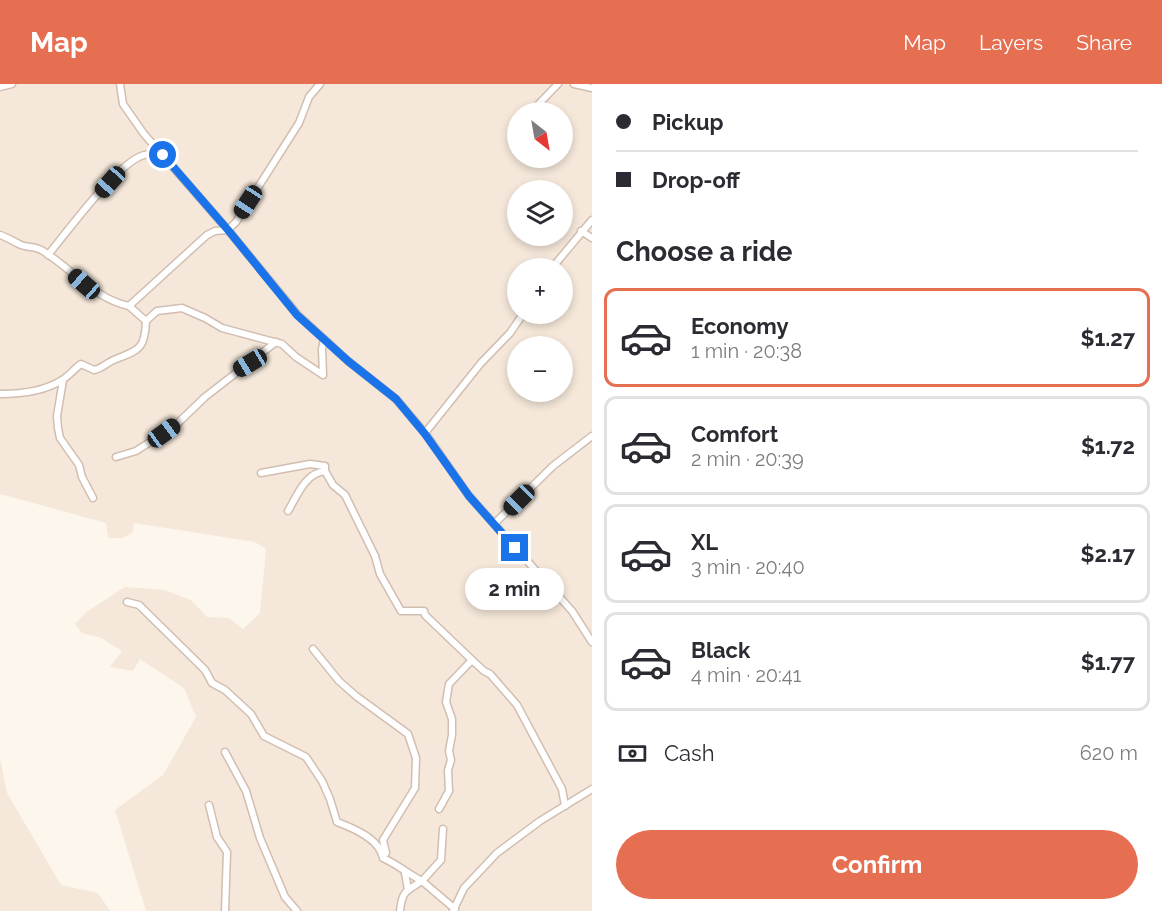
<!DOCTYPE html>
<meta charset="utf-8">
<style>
:root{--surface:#fff;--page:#f2f2f3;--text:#2b2b33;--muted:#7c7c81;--line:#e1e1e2;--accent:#e76f51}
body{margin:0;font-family:Raleway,sans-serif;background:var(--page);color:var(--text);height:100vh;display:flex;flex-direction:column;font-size:22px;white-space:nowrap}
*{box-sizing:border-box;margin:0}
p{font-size:20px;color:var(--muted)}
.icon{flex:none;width:33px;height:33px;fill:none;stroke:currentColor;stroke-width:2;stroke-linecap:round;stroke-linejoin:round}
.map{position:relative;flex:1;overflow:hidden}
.sheet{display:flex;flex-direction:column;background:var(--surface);width:570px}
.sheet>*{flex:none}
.banner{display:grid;align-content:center;height:132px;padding:0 24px;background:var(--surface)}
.needle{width:39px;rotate:149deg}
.buttons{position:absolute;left:507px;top:18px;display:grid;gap:12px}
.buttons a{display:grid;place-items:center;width:66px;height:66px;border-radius:50%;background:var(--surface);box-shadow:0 3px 9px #0003;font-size:30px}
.end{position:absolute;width:27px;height:27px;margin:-14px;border:8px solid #1a73e8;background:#fff;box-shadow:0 0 0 3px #fff}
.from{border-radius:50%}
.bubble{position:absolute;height:42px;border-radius:21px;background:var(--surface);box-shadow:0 3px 9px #0003;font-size:20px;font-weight:700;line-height:42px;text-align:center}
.car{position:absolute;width:18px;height:36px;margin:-18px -9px;border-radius:8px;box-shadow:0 0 4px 2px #0007;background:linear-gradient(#222 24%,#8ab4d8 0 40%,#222 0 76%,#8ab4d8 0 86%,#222 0)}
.banner b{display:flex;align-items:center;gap:21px;height:57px;font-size:22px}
.banner b+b{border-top:2px solid var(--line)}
.banner i{width:15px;height:15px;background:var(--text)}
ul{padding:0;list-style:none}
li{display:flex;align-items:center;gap:18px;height:99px;margin:0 12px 9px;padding:0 12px;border:3px solid var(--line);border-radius:12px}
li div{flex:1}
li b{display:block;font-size:22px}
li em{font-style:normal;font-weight:700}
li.current{border-color:var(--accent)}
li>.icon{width:54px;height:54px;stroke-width:1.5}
h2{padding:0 24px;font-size:27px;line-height:72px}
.pay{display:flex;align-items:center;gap:15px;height:66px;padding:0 24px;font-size:22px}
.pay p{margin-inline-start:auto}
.primary-button{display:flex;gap:12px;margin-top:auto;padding:12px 24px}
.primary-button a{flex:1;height:69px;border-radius:36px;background:var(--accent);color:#fff;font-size:24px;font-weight:700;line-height:69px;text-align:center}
header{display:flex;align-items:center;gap:36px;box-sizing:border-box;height:84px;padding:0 30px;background:var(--accent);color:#fff}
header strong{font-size:28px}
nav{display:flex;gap:33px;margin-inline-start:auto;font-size:21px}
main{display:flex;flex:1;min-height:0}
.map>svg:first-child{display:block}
.residential{fill:#f5e8da;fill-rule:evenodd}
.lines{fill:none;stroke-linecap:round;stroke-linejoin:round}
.minor-casing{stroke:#d1beb0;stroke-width:9}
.minor{stroke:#fff;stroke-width:6}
.route{stroke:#1a73e8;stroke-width:8}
</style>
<header>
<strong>Map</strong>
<nav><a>Map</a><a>Layers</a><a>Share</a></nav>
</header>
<main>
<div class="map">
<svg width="592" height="827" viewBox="0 0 592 827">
<rect width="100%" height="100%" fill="#fdf6ec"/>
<g class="residential">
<path d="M 0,0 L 592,0 L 592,827 L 146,827 L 115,726 L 163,691 L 196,633 L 184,604 L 140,575 L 133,587 L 110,583 L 122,567 L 101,554 L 82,549 L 75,540 L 86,528 L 125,503 L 165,506 L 191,516 L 207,533 L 229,534 L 243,545 L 260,529 L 266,465 L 255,458 L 134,439 L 133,448 L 123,454 L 108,454 L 106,439 L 0,410 ZM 518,28 L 562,28 L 562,74 L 518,74 ZM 518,106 L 562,106 L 562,152 L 518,152 ZM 518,184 L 562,184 L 562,230 L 518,230 ZM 518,262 L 562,262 L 562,308 L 518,308 Z"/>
<path d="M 0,674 L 7,709 L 61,801 L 98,809 L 110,827 L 0,827 Z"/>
</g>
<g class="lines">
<g class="minor-casing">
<g id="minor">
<path d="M 120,0 L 123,20 L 144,50 L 228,146 L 298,231 L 348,277 L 396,315 L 425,349 L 469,412 L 572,527 L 592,558"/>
<path d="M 320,0 L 309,13 L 299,39 L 236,138 L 228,146 L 215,147 L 207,151 L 129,222 L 146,237 L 157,227 L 182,224 L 205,234 L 222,244 L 282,260 L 296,273 L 323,291 L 322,265 L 324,255"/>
<path d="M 574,0 L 592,4"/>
<path d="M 0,3 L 12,0"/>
<path d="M 531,28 L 558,0"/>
<path d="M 581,147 L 592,154"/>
<path d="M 0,151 C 7,153 14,158 21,161 C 29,164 36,162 43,167 C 72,185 95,215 129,222"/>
<path d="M 48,171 C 67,148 118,78 144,71 C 150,69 157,71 163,71"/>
<path d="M 552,184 L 592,136"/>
<path d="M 63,296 L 57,332 L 58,344 L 60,354 L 79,381 L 82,393 L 93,414"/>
<path d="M 0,310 C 20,310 45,307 62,296 C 69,292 74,285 81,280 L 94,286 C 103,284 107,278 116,275 C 139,266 145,265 146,237"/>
<path d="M 425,349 L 481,279 L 510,249 L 523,230"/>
<path d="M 116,373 L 136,367 L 164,349 L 178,339 L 205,313 L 276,258"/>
<path d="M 261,389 L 310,380 L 325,382 L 325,387"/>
<path d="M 288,427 C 297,412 305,389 325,387 L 333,401 L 345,411 L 375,472 L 380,490 L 401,527 L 424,527 L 425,531 L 472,576 L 484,587 L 490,590 L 517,621 L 562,705 L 565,722"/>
<path d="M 494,440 L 553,382 L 592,352"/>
<path d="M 127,518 L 139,521 L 205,586 L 212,599 L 225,606 L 251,630 L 264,652 L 306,673 L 322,697 L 330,715 L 337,738 C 353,744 380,755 383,774 C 397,780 408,790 422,797 L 441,776 L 443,745"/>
<path d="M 313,565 L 339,597 L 356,612 L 408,650 L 416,674 L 415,704 L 383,756 L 386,769"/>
<path d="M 225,668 L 246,707 L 260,754 L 285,813 L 297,827"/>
<path d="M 209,721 L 217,753 L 227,768 L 225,827"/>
<path d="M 439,725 L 449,707 L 448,686 L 451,676 L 449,667 L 452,651 L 452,635 L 446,618 L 449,600 L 472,576"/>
<path d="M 405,789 L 408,806"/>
<path d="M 400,827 C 402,807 406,807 422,797 L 455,825"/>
<path d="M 453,827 L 464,804 L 497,769 L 540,737 L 592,705"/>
</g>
</g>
<use href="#minor" class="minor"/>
</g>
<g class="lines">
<path class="route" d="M 163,71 L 228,146 L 297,231 L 348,277 L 396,315 L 425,350 L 469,412 L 515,464"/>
</g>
</svg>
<div class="buttons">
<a><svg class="needle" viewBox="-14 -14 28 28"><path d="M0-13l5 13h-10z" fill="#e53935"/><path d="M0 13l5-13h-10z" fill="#7c7c81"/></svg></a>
<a><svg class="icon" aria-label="layers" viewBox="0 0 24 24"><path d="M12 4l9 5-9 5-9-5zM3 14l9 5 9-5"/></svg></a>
<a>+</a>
<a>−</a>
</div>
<i class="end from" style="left:163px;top:71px"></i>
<i class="end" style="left:515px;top:464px"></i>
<div class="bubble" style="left:465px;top:484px;width:99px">2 min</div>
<i class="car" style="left:110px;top:98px;rotate:222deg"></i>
<i class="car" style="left:248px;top:118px;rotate:213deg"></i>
<i class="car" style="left:84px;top:200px;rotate:311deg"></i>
<i class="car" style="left:250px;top:279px;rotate:239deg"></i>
<i class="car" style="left:164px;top:349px;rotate:54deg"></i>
<i class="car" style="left:519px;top:416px;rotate:225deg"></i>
</div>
<section class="sheet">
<div class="banner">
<b><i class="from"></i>Pickup</b>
<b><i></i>Drop-off</b>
</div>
<h2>Choose a ride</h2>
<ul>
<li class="current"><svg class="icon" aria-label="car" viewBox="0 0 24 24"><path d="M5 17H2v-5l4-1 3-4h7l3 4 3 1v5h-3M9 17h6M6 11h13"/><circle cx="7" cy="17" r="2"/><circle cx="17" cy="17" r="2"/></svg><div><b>Economy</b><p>1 min · 20:38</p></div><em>$1.27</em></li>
<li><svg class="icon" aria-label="car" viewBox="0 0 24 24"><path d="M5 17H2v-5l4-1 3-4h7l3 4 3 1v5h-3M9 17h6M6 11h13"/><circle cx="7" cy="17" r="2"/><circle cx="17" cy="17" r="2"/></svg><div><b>Comfort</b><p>2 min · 20:39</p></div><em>$1.72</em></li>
<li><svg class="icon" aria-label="car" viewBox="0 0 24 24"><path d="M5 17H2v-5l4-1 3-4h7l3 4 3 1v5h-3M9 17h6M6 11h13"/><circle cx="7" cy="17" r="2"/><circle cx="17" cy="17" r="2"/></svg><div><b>XL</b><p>3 min · 20:40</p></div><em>$2.17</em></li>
<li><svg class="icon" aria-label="car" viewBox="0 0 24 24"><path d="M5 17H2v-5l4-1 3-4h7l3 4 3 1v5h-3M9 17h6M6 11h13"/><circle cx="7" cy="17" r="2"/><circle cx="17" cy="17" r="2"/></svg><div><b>Black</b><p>4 min · 20:41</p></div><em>$1.77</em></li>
</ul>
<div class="pay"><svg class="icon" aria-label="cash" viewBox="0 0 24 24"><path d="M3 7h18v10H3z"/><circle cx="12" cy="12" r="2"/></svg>Cash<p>620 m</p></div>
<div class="primary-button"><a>Confirm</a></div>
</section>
</main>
